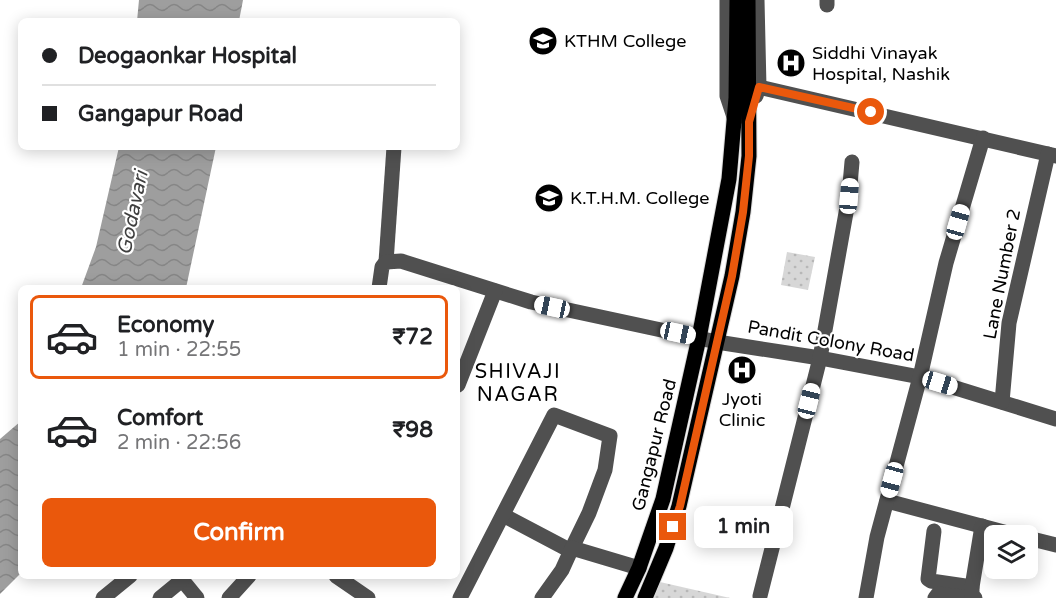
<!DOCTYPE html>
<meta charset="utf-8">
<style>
:root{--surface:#fff;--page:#f6f6f6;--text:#202124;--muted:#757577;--line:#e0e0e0;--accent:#ea580c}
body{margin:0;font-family:"Varela Round",sans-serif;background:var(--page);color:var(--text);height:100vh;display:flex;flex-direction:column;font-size:22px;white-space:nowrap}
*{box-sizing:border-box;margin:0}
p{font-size:20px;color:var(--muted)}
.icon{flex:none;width:33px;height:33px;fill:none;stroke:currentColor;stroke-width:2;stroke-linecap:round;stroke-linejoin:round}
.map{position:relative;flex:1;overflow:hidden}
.panel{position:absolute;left:18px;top:285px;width:442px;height:294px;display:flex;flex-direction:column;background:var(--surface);border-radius:9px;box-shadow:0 3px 15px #0003}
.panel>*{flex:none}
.banner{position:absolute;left:18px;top:18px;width:442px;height:132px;border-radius:9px;box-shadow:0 3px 15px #0003;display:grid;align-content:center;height:132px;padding:0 24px;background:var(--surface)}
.buttons{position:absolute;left:984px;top:525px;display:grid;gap:12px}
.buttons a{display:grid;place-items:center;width:54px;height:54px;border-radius:9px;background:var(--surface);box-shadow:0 3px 15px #0003;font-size:30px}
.end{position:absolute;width:27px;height:27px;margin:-14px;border:8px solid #ea580c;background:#fff;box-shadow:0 0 0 3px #fff}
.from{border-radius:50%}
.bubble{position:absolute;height:42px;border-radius:9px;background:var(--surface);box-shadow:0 3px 15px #0003;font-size:20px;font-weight:800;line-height:42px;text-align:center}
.car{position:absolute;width:18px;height:36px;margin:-18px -9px;border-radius:8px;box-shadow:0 0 4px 2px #0007;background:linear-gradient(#fff 24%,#345 0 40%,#fff 0 76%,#345 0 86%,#fff 0)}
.banner b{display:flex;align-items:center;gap:21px;height:57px;font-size:22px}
.banner b+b{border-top:2px solid var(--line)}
.banner i{width:15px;height:15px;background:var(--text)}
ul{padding:10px 0 0;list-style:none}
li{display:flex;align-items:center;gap:18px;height:84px;margin:0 12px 9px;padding:0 12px;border:3px solid transparent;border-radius:9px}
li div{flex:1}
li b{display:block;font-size:22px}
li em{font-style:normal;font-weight:800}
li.on{border-color:var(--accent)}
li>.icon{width:54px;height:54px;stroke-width:1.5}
.primary-button{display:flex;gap:12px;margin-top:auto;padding:12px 24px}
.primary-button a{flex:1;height:69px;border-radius:9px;background:var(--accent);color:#fff;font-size:24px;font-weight:800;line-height:69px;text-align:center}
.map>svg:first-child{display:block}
.grass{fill:url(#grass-dots)}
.water{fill:url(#water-waves)}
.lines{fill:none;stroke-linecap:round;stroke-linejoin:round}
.major-casing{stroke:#dbdbdb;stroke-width:17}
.minor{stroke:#505050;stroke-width:15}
.major{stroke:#000;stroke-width:15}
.route{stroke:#ea580c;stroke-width:8}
.labels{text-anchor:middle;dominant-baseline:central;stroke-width:4.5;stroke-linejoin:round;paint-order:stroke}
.poi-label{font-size:18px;fill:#000;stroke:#fff;text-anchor:start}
.street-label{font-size:18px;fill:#000;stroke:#fff}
.water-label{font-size:20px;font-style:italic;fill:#3f3f3f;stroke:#fff}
.neighbourhood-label{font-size:20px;letter-spacing:1.5px;fill:#000;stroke:#fff}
</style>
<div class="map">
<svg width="1056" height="598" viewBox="0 0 1056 598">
<defs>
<pattern id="grass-dots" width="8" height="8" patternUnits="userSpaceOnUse" patternTransform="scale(1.5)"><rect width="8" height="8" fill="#d7d7d7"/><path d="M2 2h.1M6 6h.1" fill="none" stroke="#b7b7b7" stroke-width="1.8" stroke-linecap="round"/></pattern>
<pattern id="water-waves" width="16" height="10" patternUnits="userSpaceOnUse" patternTransform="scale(1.5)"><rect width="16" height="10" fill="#9e9e9e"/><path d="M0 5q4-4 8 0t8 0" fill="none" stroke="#868686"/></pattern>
</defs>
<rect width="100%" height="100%" fill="#fff"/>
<g class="grass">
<path d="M 787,252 L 815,257 L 808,290 L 781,285 Z"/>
<path d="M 660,582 L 730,598 L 653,598 Z"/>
</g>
<g class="water">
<path d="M 139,0 L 243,0 L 239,21 L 137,21 Z"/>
<path d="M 119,147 L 216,147 L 186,288 L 81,288 L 96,247 Z"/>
<path d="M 21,421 L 21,573 L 0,594 L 0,439 Z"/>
</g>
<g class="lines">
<g class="major-casing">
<g id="major">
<path d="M 625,598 L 639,568 L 663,499 L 699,338 L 729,179 L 736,98 L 737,0"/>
<path d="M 645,598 L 666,548 L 679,506 L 732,276 L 743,212 L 749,156 L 748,0"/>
</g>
</g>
<g class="minor">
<path d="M 727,0 L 727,96 L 735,120"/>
<path d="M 827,5 L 827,0"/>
<path d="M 759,87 L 1056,156"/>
<path d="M 756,96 L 759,87 L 757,0"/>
<path d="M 386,262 L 394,147"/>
<path d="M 379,288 L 382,267 L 386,262 L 401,261 L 531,302 L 717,342 L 820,358 L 920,377 L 1056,419"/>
<path d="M 458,385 L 495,291"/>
<path d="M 1002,402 L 1009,323 L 1048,154"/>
<path d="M 887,501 L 1019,536"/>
<path d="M 503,515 L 571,551"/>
<path d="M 934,531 L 928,579 L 931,581 L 972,587"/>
<path d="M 1028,538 L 1056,545"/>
<path d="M 179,576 L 197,598"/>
<path d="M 336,576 L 368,598"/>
<path d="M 760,596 L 820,358 L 849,196 L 852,162"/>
<path d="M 103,598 L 130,576"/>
<path d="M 160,598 L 182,580"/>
<path d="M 229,598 L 249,576"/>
<path d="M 460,598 L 554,415 L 610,436 L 605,470 L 589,513 L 572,548"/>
<path d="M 542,598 L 562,570 L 572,548 L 639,568"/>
<path d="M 866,598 L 877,537 L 920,377 L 946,263 L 983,138"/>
<path d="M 935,598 L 938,594 L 969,598"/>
<path d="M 975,598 L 972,595 L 972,587 L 982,526"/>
</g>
<use href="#major" class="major"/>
</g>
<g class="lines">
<path class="route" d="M 673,527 L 680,506 L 732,276 L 743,212 L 749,156 L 749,122 L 759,87 L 871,112"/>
</g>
<defs>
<g id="university-disc" transform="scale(1.5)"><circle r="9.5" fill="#000" stroke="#fff"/><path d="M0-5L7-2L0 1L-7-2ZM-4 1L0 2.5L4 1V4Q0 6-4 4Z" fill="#fff"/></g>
<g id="hospital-disc" transform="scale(1.5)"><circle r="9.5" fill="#000" stroke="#fff"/><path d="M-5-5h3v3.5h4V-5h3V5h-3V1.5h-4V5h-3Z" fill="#fff"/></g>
<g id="school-disc" transform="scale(1.5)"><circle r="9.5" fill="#000" stroke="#fff"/><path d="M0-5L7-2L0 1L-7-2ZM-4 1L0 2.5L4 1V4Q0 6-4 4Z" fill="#fff"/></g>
</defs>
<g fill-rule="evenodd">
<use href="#university-disc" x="543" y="41"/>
<use href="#hospital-disc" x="791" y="63"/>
<use href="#school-disc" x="549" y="198"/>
<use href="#hospital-disc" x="742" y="370"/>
</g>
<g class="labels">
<g class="poi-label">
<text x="564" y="41">KTHM College</text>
<text x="812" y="53">Siddhi Vinayak<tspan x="812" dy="21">Hospital, Nashik</tspan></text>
<text x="570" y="198">K.T.H.M. College</text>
<text x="742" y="399" text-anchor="middle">Jyoti<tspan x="742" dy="21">Clinic</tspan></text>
</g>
<g class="street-label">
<text transform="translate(1002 274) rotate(-79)">Lane Number 2</text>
<text transform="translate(831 341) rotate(10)">Pandit Colony Road</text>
<text transform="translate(654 445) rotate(-76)">Gangapur Road</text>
</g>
<g class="water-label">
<text transform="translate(133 213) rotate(-78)">Godavari</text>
</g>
<g class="neighbourhood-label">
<text x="518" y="372">SHIVAJI<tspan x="518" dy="23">NAGAR</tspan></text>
</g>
</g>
</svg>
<div class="buttons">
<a><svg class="icon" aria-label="layers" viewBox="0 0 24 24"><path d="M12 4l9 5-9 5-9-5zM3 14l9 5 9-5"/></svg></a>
</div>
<i class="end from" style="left:871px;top:112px"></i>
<i class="end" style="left:673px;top:527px"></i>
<div class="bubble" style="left:694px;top:506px;width:99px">1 min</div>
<i class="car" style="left:849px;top:196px;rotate:5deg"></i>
<i class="car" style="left:958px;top:222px;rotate:16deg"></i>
<i class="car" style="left:552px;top:307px;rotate:282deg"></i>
<i class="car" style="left:678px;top:333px;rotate:102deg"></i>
<i class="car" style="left:940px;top:383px;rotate:107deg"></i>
<i class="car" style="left:809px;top:401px;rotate:14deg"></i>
<i class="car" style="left:892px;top:480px;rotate:195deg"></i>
<div class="banner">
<b><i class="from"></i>Deogaonkar Hospital</b>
<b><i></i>Gangapur Road</b>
</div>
<section class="panel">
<ul>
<li class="on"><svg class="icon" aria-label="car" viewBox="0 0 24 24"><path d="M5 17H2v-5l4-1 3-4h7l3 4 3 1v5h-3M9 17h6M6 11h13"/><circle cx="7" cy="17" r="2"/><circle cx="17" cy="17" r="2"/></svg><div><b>Economy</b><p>1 min · 22:55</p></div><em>₹72</em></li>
<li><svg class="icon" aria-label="car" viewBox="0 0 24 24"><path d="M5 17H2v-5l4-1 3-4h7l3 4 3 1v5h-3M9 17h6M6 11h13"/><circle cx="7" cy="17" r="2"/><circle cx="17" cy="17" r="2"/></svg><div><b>Comfort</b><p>2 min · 22:56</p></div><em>₹98</em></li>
</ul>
<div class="primary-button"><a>Confirm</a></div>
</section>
</div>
